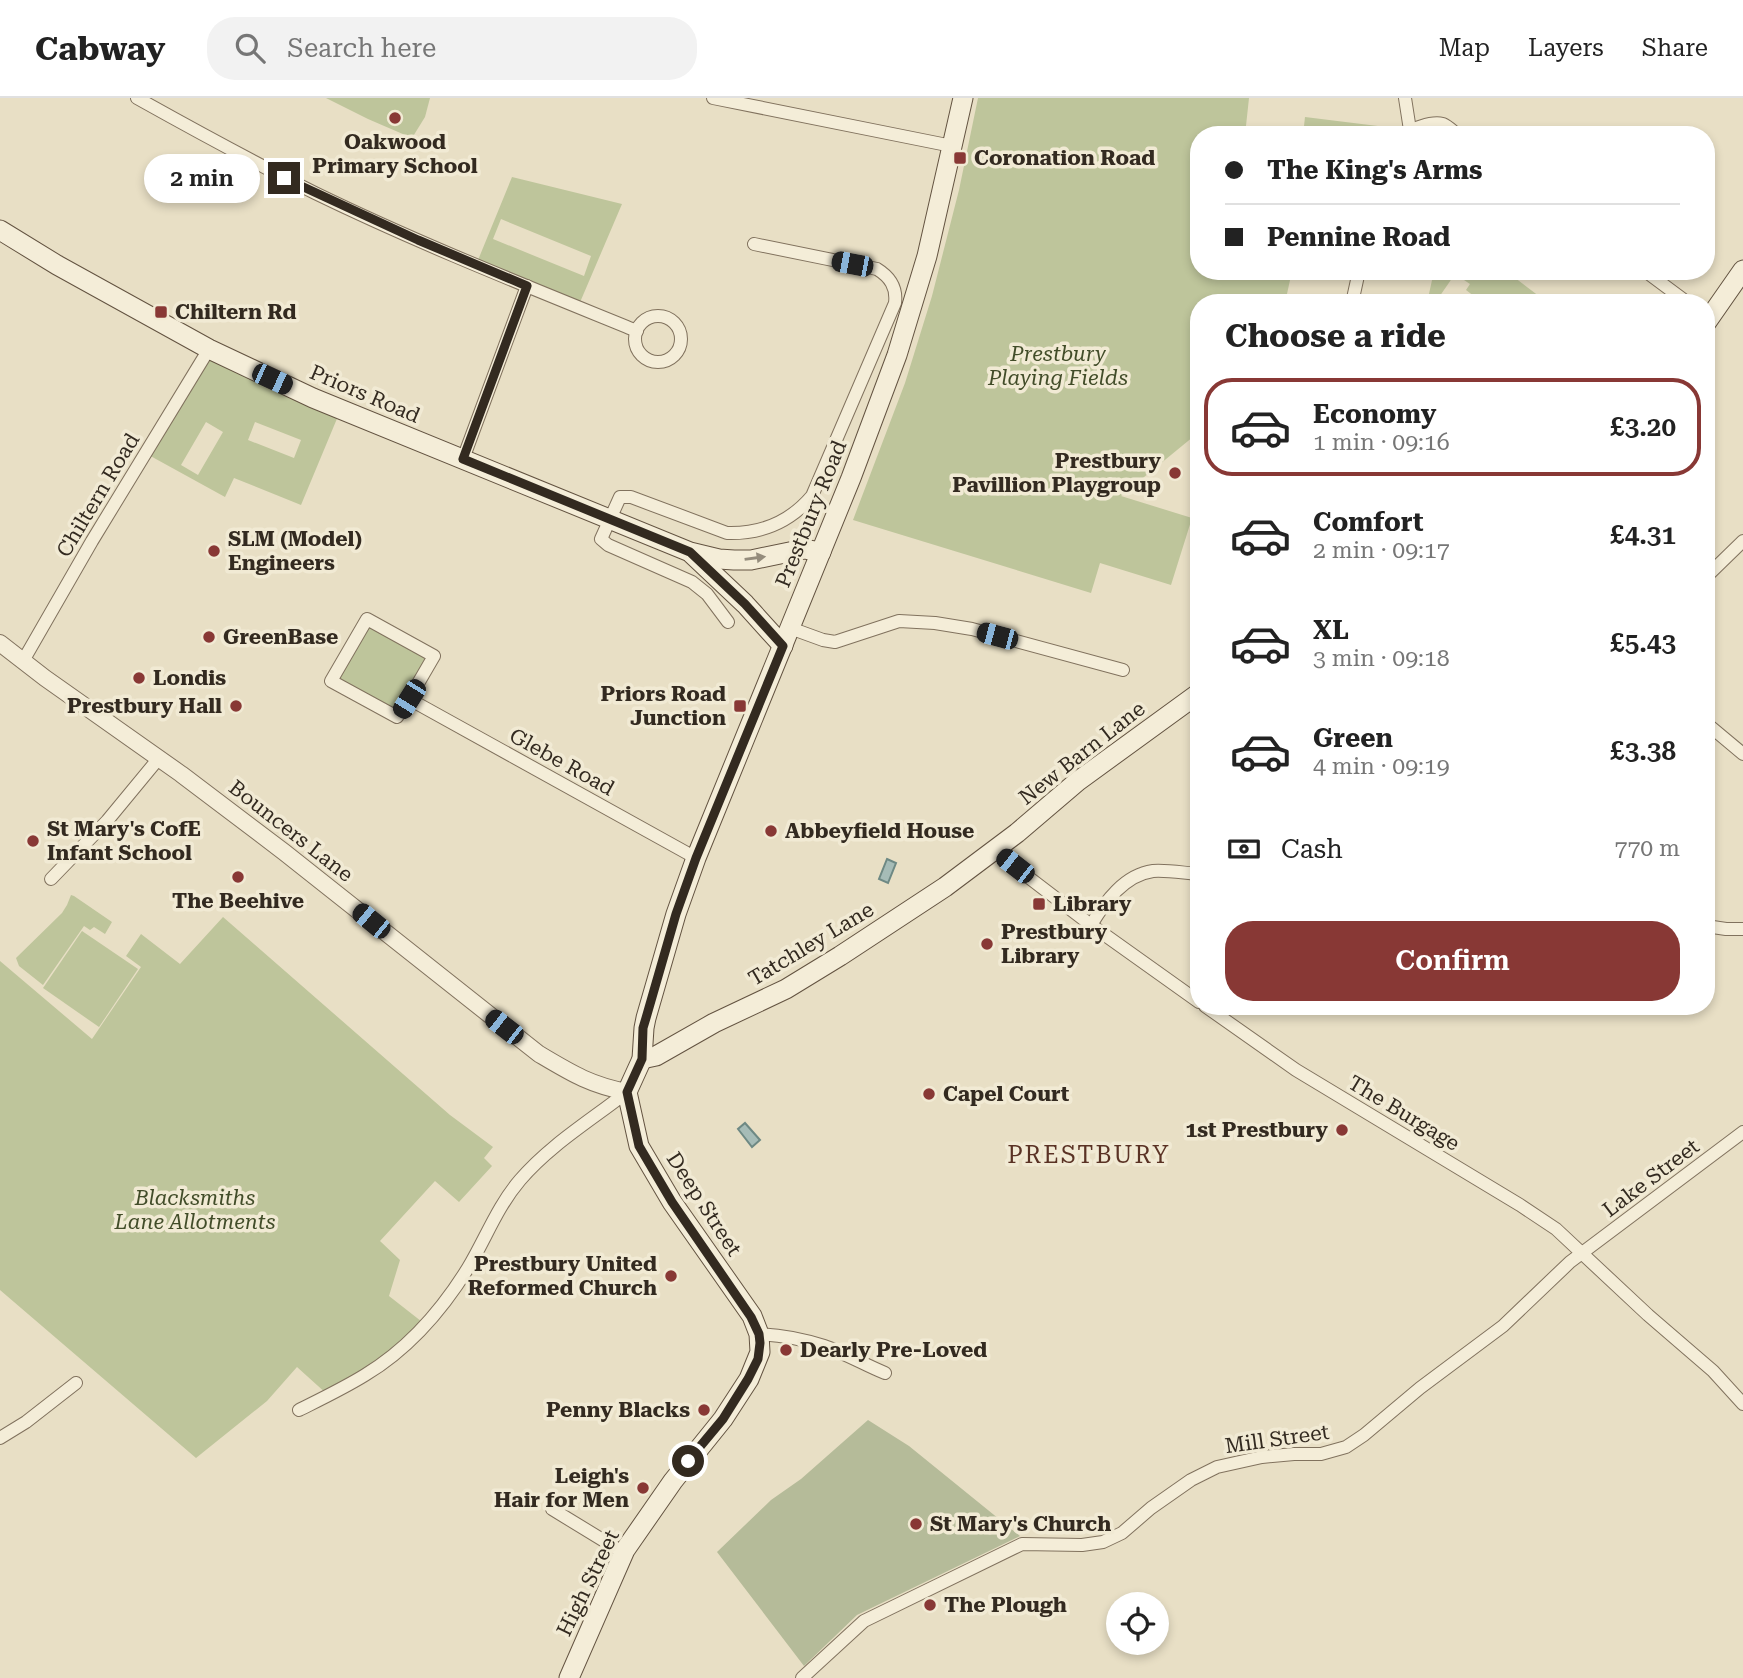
<!DOCTYPE html>
<meta charset="utf-8">
<style>
:root{--surface:#fff;--page:#f2f2f2;--text:#222;--muted:#767676;--line:#e0e0e0;--accent:#883835}
body{margin:0;font-family:"Roboto Serif",serif;background:var(--page);color:var(--text);height:100vh;display:flex;flex-direction:column;font-size:26px;white-space:nowrap}
*{box-sizing:border-box;margin:0}
p{font-size:23px;color:var(--muted)}
.icon{flex:none;width:38px;height:38px;fill:none;stroke:currentColor;stroke-width:2;stroke-linecap:round;stroke-linejoin:round}
.map{position:relative;flex:1;overflow:hidden}
.drawer{position:absolute;left:1190px;top:196px;width:525px;height:721px;display:flex;flex-direction:column;background:var(--surface);border-radius:28px;box-shadow:0 4px 10px #0003}
.drawer>*{flex:none}
.guide{position:absolute;left:1190px;top:28px;width:525px;height:154px;border-radius:28px;box-shadow:0 4px 10px #0003;display:grid;align-content:center;height:154px;padding:0 35px;background:var(--surface)}
.fabs{position:absolute;left:1106px;top:1494px;display:grid;gap:14px}
.fabs a{display:grid;place-items:center;width:63px;height:63px;border-radius:50%;background:var(--surface);box-shadow:0 4px 10px #0003;font-size:35px}
.end{position:absolute;width:32px;height:32px;margin:-16px;border:9px solid #332a20;background:#fff;box-shadow:0 0 0 4px #fff}
.from{border-radius:50%}
.bubble{position:absolute;height:49px;border-radius:24px;background:var(--surface);box-shadow:0 4px 10px #0003;font-size:23px;font-weight:600;line-height:49px;text-align:center}
.car{position:absolute;width:21px;height:42px;margin:-21px -10px;border-radius:9px;box-shadow:0 0 5px 2px #0007;background:linear-gradient(#222 24%,#8ab4d8 0 40%,#222 0 76%,#8ab4d8 0 86%,#222 0)}
.guide b{display:flex;align-items:center;gap:24px;height:66px;font-size:26px}
.guide b+b{border-top:2px solid var(--line)}
.guide i{width:18px;height:18px;background:var(--text)}
ul{padding:0;list-style:none}
li{display:flex;align-items:center;gap:21px;height:98px;margin:0 14px 10px;padding:0 21px;border:4px solid transparent;border-radius:28px}
li div{flex:1}
li b{display:block;font-size:26px}
li em{font-style:normal;font-weight:600}
li.active{border-color:var(--accent)}
li>.icon{width:63px;height:63px;stroke-width:1.5}
h2{padding:0 35px;font-size:32px;line-height:84px}
.pay{display:flex;align-items:center;gap:18px;height:77px;padding:0 35px;font-size:26px}
.pay p{margin-inline-start:auto}
.action{display:flex;gap:14px;margin-top:auto;padding:14px 35px}
.action a{flex:1;height:80px;border-radius:28px;background:var(--accent);color:#fff;font-size:28px;font-weight:600;line-height:80px;text-align:center}
header{display:flex;align-items:center;gap:42px;box-sizing:border-box;height:98px;padding:0 35px;background:var(--surface);border-bottom:2px solid var(--line)}
header strong{font-size:33px}
nav{display:flex;gap:38px;margin-inline-start:auto;font-size:24px}
.search{width:490px;height:63px;background:var(--page);display:flex;align-items:center;gap:18px;box-sizing:border-box;padding:0 24px;border-radius:28px;color:var(--muted);font-size:26px}
.map>svg:first-child{display:block}
.green{fill:#bec59b;fill-rule:evenodd}
.cemetery{fill:#b5bb99}
.water{fill:#a6bcb7;stroke:#6e8984;stroke-width:2}
.lines{fill:none;stroke-linecap:round;stroke-linejoin:round}
.minor-casing{stroke:#81725e;stroke-width:14}
.tertiary-casing{stroke:#81725e;stroke-width:18}
.secondary-casing{stroke:#635341;stroke-width:21}
.minor{stroke:#f4edd8;stroke-width:12}
.tertiary{stroke:#f4edd8;stroke-width:16}
.secondary{stroke:#f4edd8;stroke-width:19}
.oneway{fill:#948c7c}
.route{stroke:#332a20;stroke-width:9}
.poi-dot{fill:#883835;stroke:#f1ead4;stroke-width:2.5}
.labels{text-anchor:middle;dominant-baseline:central;stroke-width:7;stroke-linejoin:round;paint-order:stroke}
.poi-label{font-size:21px;font-weight:bold;fill:#332a20;stroke:#f1ead4;text-anchor:start}
.park-label{font-size:21px;font-style:italic;fill:#424d29;stroke:#f1ead4}
.street-label{font-size:21px;fill:#332a20;stroke:#f1ead4}
.quarter-label{font-size:24px;letter-spacing:2px;fill:#5a3224;stroke:#f1ead4}
</style>
<header>
<strong>Cabway</strong>
<div class="search"><svg class="icon" aria-label="search" viewBox="0 0 24 24"><circle cx="10" cy="10" r="6"/><path d="M15 15l6 6"/></svg>Search here</div>
<nav><a>Map</a><a>Layers</a><a>Share</a></nav>
</header>
<div class="map">
<svg width="1743" height="1580" viewBox="0 0 1743 1580">
<rect width="100%" height="100%" fill="#e8dfc5"/>
<g class="green">
<path d="M 326,0 L 430,0 L 425,19 L 412,40 L 368,21 Z"/>
<path d="M 978,0 L 1249,0 L 1245,37 L 1199,37 L 1199,173 L 1292,173 L 1285,205 L 1199,205 L 1199,334 L 1121,398 L 1192,420 L 1171,487 L 1100,465 L 1091,495 L 853,422 L 905,285 L 932,198 L 959,92 Z"/>
<path d="M 1305,19 L 1410,32 L 1401,37 L 1303,37 Z"/>
<path d="M 512,79 L 622,106 L 578,209 L 476,167 ZM 501,121 L 591,158 L 584,178 L 493,141 Z"/>
<path d="M 1434,173 L 1506,173 L 1548,205 L 1483,205 L 1466,192 L 1470,186 L 1455,176 L 1435,205 L 1427,205 Z"/>
<path d="M 209,251 L 341,311 L 301,407 L 234,380 L 225,399 L 145,355 ZM 206,324 L 223,334 L 198,377 L 181,367 ZM 255,324 L 301,342 L 294,360 L 248,342 Z"/>
<path d="M 367,521 L 434,558 L 397,619 L 331,583 Z"/>
<path d="M 71,797 L 74,798 L 112,824 L 105,836 L 94,829 L 90,832 L 84,828 L 43,887 L 19,868 L 16,860 L 62,815 L 67,807 Z"/>
<path d="M 223,819 L 450,1017 L 493,1049 L 484,1060 L 492,1068 L 459,1104 L 435,1083 L 380,1143 L 400,1162 L 389,1198 L 426,1227 L 412,1240 L 328,1297 L 297,1269 L 267,1303 L 196,1360 L 0,1192 L 0,863 L 92,941 L 141,869 L 126,858 L 141,836 L 180,866 Z"/>
<path d="M 82,833 L 138,871 L 99,929 L 43,890 Z"/>
</g>
<path class="cemetery" d="M 868,1322 L 909,1348 L 1020,1438 L 857,1517 L 804,1568 L 717,1454 L 771,1402 L 801,1381 Z"/>
<g class="water">
<path d="M 887,761 L 896,765 L 888,785 L 879,781 Z"/>
<path d="M 745,1025 L 760,1042 L 752,1049 L 738,1031 Z"/>
</g>
<g class="lines">
<g class="minor-casing">
<g id="minor">
<path d="M 137,0 C 196,33 255,65 315,95 C 420,146 529,189 637,233"/>
<path d="M 713,0 L 952,48"/>
<path d="M 1405,0 L 1410,32"/>
<path d="M 1401,37 C 1413,31 1430,23 1443,26 C 1448,28 1454,34 1458,37"/>
<path d="M 1645,173 L 1688,205"/>
<path d="M 1352,205 L 1359,173"/>
<circle cx="658" cy="241" r="23"/>
<path d="M 463,361 L 527,188"/>
<path d="M 1706,479 L 1743,443"/>
<path d="M 728,524 L 707,496 L 692,484 L 608,447 L 601,441 L 620,399 L 631,399 L 727,435 C 762,436 790,424 812,398 L 895,205 C 897,189 890,179 877,171 L 754,146"/>
<path d="M 790,530 L 823,542 L 835,544 L 899,523 L 935,525 L 972,531 L 1123,572"/>
<path d="M 23,563 L 92,443 L 209,251"/>
<path d="M 409,601 L 397,619 L 331,583 L 367,521 L 434,558 L 409,601 L 696,760"/>
<path d="M 1706,625 L 1743,656"/>
<path d="M 994,753 L 1091,827 L 1199,904"/>
<path d="M 51,781 L 107,723 L 159,660"/>
<path d="M 1091,827 C 1105,804 1124,777 1153,773 C 1168,772 1184,775 1199,776"/>
<path d="M 1706,828 L 1726,831 L 1743,831"/>
<path d="M 1205,908 L 1296,972 L 1520,1107 L 1556,1131 L 1648,1217 L 1713,1273 L 1743,1306"/>
<path d="M 759,1236 C 782,1237 803,1241 824,1248 C 845,1255 865,1267 885,1275"/>
<path d="M 299,1312 C 321,1301 344,1290 365,1277 C 408,1251 442,1212 468,1170 C 486,1140 497,1109 520,1082 C 550,1047 590,1023 627,994"/>
<path d="M 0,1340 L 26,1324 L 76,1285"/>
<path d="M 552,1411 L 624,1455"/>
<path d="M 802,1580 L 864,1523 L 1022,1446 L 1082,1447 L 1103,1444 L 1122,1435 L 1151,1410 L 1191,1382 L 1217,1369 L 1262,1359 L 1294,1356 L 1321,1356 L 1346,1349 L 1364,1337 L 1420,1290 L 1503,1228 L 1570,1164 L 1743,1034"/>
</g>
</g>
<g class="tertiary-casing">
<path id="tertiary" d="M 0,545 L 45,580 L 181,676 L 284,754 L 539,956 C 571,975 590,987 627,994"/>
</g>
<g class="secondary-casing">
<g id="secondary">
<path d="M 0,132 L 57,167 L 209,251 L 313,300 L 690,454 L 719,461 L 734,462 L 751,462 L 804,451 L 821,454"/>
<path d="M 1706,225 L 1743,172"/>
<path d="M 692,456 L 745,506 L 783,548"/>
<path d="M 642,961 L 656,958 L 714,925 L 786,891 L 840,858 L 945,789 L 1017,735 L 1078,683 L 1199,595"/>
<path d="M 569,1580 L 625,1452 L 673,1383 L 723,1321 L 749,1281 L 760,1254 L 759,1236 L 752,1218 L 672,1104 L 639,1048 L 627,994 L 642,961 L 644,930 L 646,920 L 676,816 L 696,760 L 851,380 L 897,257 L 927,158 L 963,0"/>
</g>
</g>
<use href="#minor" class="minor"/>
<use href="#tertiary" class="tertiary"/>
<use href="#secondary" class="secondary"/>
</g>
<defs><path id="oneway-solid" d="M-6-.8H1V-3.2L6.5 0L1 3.2V.8H-6Z" transform="scale(1.75)"/></defs>
<use class="oneway" href="#oneway-solid" transform="translate(755 460) rotate(-8)"/>
<g class="lines">
<path class="route" d="M 284,80 L 418,142 L 527,188 L 463,361 L 690,454 L 745,506 L 783,548 L 696,760 L 676,816 L 646,920 L 643,930 L 642,961 L 627,994 L 639,1048 L 672,1104 L 751,1219 L 759,1236 L 760,1245 L 758,1261 L 748,1281 L 723,1321 L 688,1363"/>
</g>
<g class="poi-dot">
<circle cx="395" cy="20" r="7"/>
<rect x="953" y="53" width="14" height="14" rx="3.5"/>
<rect x="154" y="207" width="14" height="14" rx="3.5"/>
<circle cx="1175" cy="375" r="7"/>
<circle cx="214" cy="453" r="7"/>
<circle cx="209" cy="539" r="7"/>
<circle cx="139" cy="580" r="7"/>
<circle cx="236" cy="608" r="7"/>
<rect x="733" y="601" width="14" height="14" rx="3.5"/>
<circle cx="771" cy="733" r="7"/>
<circle cx="33" cy="743" r="7"/>
<circle cx="238" cy="779" r="7"/>
<rect x="1032" y="799" width="14" height="14" rx="3.5"/>
<circle cx="987" cy="846" r="7"/>
<circle cx="929" cy="996" r="7"/>
<circle cx="1342" cy="1032" r="7"/>
<circle cx="671" cy="1178" r="7"/>
<circle cx="786" cy="1252" r="7"/>
<circle cx="704" cy="1312" r="7"/>
<circle cx="643" cy="1390" r="7"/>
<circle cx="916" cy="1426" r="7"/>
<circle cx="930" cy="1507" r="7"/>
</g>
<g class="labels">
<g class="poi-label">
<text x="395" y="44" text-anchor="middle">Oakwood<tspan x="395" dy="24">Primary School</tspan></text>
<text x="974" y="60">Coronation Road</text>
<text x="175" y="214">Chiltern Rd</text>
<text x="1161" y="363" text-anchor="end">Prestbury<tspan x="1161" dy="24">Pavillion Playgroup</tspan></text>
<text x="228" y="441">SLM (Model)<tspan x="228" dy="24">Engineers</tspan></text>
<text x="223" y="539">GreenBase</text>
<text x="153" y="580">Londis</text>
<text x="726" y="596" text-anchor="end">Priors Road<tspan x="726" dy="24">Junction</tspan></text>
<text x="222" y="608" text-anchor="end">Prestbury Hall</text>
<text x="47" y="731">St Mary's CofE<tspan x="47" dy="24">Infant School</tspan></text>
<text x="785" y="733">Abbeyfield House</text>
<text x="238" y="803" text-anchor="middle">The Beehive</text>
<text x="1053" y="806">Library</text>
<text x="1001" y="834">Prestbury<tspan x="1001" dy="24">Library</tspan></text>
<text x="943" y="996">Capel Court</text>
<text x="1328" y="1032" text-anchor="end">1st Prestbury</text>
<text x="657" y="1166" text-anchor="end">Prestbury United<tspan x="657" dy="24">Reformed Church</tspan></text>
<text x="800" y="1252">Dearly Pre-Loved</text>
<text x="690" y="1312" text-anchor="end">Penny Blacks</text>
<text x="629" y="1378" text-anchor="end">Leigh's<tspan x="629" dy="24">Hair for Men</tspan></text>
<text x="930" y="1426">St Mary's Church</text>
<text x="944" y="1507">The Plough</text>
</g>
<g class="park-label">
<text x="1058" y="256">Prestbury<tspan x="1058" dy="24">Playing Fields</tspan></text>
<text x="195" y="1100">Blacksmiths<tspan x="195" dy="24">Lane Allotments</tspan></text>
</g>
<g class="street-label">
<text transform="translate(365 296) rotate(23)">Priors Road</text>
<text transform="translate(98 397) rotate(-59)">Chiltern Road</text>
<text transform="translate(811 416) rotate(-68)">Prestbury Road</text>
<text transform="translate(1082 655) rotate(-38)">New Barn Lane</text>
<text transform="translate(562 664) rotate(29)">Glebe Road</text>
<text transform="translate(291 733) rotate(38)">Bouncers Lane</text>
<text transform="translate(811 846) rotate(-31)">Tatchley Lane</text>
<text transform="translate(1404 1015) rotate(31)">The Burgage</text>
<text transform="translate(1651 1080) rotate(-37)">Lake Street</text>
<text transform="translate(704 1106) rotate(57)">Deep Street</text>
<text transform="translate(1277 1341) rotate(-8)">Mill Street</text>
<text transform="translate(588 1485) rotate(-64)">High Street</text>
</g>
<g class="quarter-label">
<text x="1089" y="1057">PRESTBURY</text>
</g>
</g>
</svg>
<div class="fabs">
<a><svg class="icon" aria-label="locate" viewBox="0 0 24 24"><circle cx="12" cy="12" r="6"/><path d="M12 2v4M12 18v4M2 12h4M18 12h4"/></svg></a>
</div>
<i class="end from" style="left:688px;top:1363px"></i>
<i class="end" style="left:284px;top:80px"></i>
<div class="bubble" style="left:144px;top:56px;width:116px">2 min</div>
<i class="car" style="left:852px;top:166px;rotate:281deg"></i>
<i class="car" style="left:272px;top:281px;rotate:115deg"></i>
<i class="car" style="left:997px;top:538px;rotate:285deg"></i>
<i class="car" style="left:409px;top:601px;rotate:212deg"></i>
<i class="car" style="left:1015px;top:768px;rotate:308deg"></i>
<i class="car" style="left:371px;top:823px;rotate:309deg"></i>
<i class="car" style="left:504px;top:929px;rotate:308deg"></i>
<div class="guide">
<b><i class="from"></i>The King's Arms</b>
<b><i></i>Pennine Road</b>
</div>
<section class="drawer">
<h2>Choose a ride</h2>
<ul>
<li class="active"><svg class="icon" aria-label="car" viewBox="0 0 24 24"><path d="M5 17H2v-5l4-1 3-4h7l3 4 3 1v5h-3M9 17h6M6 11h13"/><circle cx="7" cy="17" r="2"/><circle cx="17" cy="17" r="2"/></svg><div><b>Economy</b><p>1 min · 09:16</p></div><em>£3.20</em></li>
<li><svg class="icon" aria-label="car" viewBox="0 0 24 24"><path d="M5 17H2v-5l4-1 3-4h7l3 4 3 1v5h-3M9 17h6M6 11h13"/><circle cx="7" cy="17" r="2"/><circle cx="17" cy="17" r="2"/></svg><div><b>Comfort</b><p>2 min · 09:17</p></div><em>£4.31</em></li>
<li><svg class="icon" aria-label="car" viewBox="0 0 24 24"><path d="M5 17H2v-5l4-1 3-4h7l3 4 3 1v5h-3M9 17h6M6 11h13"/><circle cx="7" cy="17" r="2"/><circle cx="17" cy="17" r="2"/></svg><div><b>XL</b><p>3 min · 09:18</p></div><em>£5.43</em></li>
<li><svg class="icon" aria-label="car" viewBox="0 0 24 24"><path d="M5 17H2v-5l4-1 3-4h7l3 4 3 1v5h-3M9 17h6M6 11h13"/><circle cx="7" cy="17" r="2"/><circle cx="17" cy="17" r="2"/></svg><div><b>Green</b><p>4 min · 09:19</p></div><em>£3.38</em></li>
</ul>
<div class="pay"><svg class="icon" aria-label="cash" viewBox="0 0 24 24"><path d="M3 7h18v10H3z"/><circle cx="12" cy="12" r="2"/></svg>Cash<p>770 m</p></div>
<div class="action"><a>Confirm</a></div>
</section>
</div>
